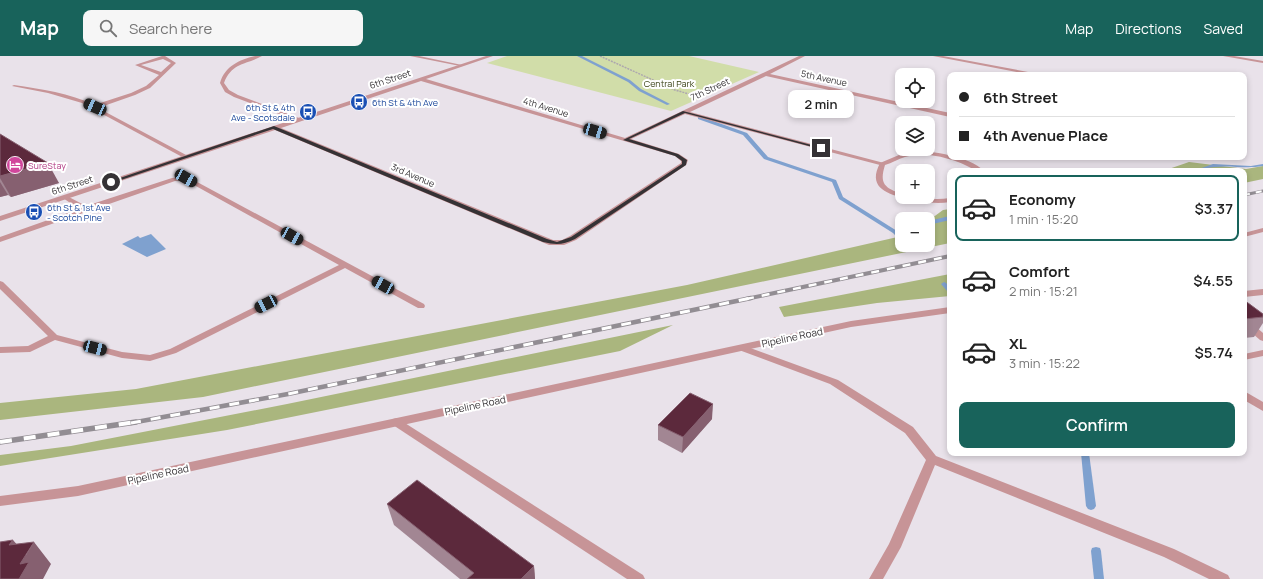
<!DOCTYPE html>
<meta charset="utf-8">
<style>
:root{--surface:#fff;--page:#f6f6f6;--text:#222;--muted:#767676;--line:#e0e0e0;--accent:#18635b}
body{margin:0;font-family:Manrope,sans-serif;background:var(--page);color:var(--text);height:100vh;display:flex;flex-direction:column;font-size:15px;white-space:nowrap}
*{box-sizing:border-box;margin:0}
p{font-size:13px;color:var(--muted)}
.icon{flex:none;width:22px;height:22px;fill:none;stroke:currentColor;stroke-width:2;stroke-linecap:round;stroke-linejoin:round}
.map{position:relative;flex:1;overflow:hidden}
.drawer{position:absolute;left:947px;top:112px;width:300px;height:288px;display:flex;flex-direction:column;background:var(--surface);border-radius:8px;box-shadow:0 2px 6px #0003}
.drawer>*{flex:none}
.guide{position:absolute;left:947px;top:16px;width:300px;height:88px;border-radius:8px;box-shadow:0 2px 6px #0003;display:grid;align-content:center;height:88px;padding:0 12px;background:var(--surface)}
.controls{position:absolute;left:895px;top:12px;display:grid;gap:8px}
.controls a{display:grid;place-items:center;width:40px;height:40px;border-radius:8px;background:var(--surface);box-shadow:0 2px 6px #0003;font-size:20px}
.end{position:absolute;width:18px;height:18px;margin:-9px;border:5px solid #353235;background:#fff;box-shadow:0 0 0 2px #fff}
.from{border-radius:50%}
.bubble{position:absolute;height:28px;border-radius:8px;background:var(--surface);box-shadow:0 2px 6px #0003;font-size:13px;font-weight:600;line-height:28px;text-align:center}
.car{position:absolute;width:12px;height:24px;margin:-12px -6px;border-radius:5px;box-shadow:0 0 3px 1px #0007;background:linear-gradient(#222 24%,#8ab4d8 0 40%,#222 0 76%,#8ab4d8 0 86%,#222 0)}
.guide b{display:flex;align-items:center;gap:14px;height:38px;font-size:15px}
.guide b+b{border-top:1px solid var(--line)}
.guide i{width:10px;height:10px;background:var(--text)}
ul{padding:7px 0 0;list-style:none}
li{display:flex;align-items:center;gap:12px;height:66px;margin:0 8px 6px;padding:0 4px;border:2px solid transparent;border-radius:8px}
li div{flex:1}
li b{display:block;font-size:15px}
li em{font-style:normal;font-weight:600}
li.current{border-color:var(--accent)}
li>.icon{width:36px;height:36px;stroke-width:1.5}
.action{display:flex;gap:8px;margin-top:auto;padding:8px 12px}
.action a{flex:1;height:46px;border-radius:8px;background:var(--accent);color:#fff;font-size:16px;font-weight:600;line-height:46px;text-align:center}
header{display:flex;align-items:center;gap:24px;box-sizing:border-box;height:56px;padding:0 20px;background:var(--accent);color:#fff}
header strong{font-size:19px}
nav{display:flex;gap:22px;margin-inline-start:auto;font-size:14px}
.search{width:280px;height:36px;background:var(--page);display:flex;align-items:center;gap:10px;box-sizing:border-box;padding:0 14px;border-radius:8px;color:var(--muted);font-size:15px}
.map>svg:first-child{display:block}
.green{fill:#d1dda9}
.forest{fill:#aab67e}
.water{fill:#7fa1cf}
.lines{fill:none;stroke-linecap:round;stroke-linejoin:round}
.stream{fill:#7fa1cf;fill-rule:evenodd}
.path{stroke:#ada7ae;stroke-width:1.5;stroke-dasharray:2 1;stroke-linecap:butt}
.lane{fill:#c79497;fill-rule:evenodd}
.street{fill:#c79497;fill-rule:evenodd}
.rail-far3-casing{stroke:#928d93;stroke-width:3}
.rail-far2-casing{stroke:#928d93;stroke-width:4}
.rail-far1-casing{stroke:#928d93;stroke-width:4.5}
.rail-casing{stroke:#928d93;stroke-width:5.5}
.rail-far3{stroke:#fff;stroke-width:2;stroke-dasharray:6;stroke-linecap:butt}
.rail-far2{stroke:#fff;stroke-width:2.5;stroke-dasharray:8;stroke-linecap:butt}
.rail-far1{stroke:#fff;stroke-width:3;stroke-dasharray:10;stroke-linecap:butt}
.rail{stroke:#fff;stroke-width:4;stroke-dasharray:12;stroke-linecap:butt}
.wall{fill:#a28693}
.shaded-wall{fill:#866070}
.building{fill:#5c293c;stroke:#866070}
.route{fill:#353235}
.labels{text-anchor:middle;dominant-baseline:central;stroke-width:4;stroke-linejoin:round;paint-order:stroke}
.far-street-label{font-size:9px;fill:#353235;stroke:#fff}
.far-park-label{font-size:9px;fill:#394116;stroke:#fff}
.far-transit-label{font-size:9px;fill:#164399;stroke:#fff;text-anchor:start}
.far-hotel-label{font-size:9px;fill:#b23c85;stroke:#fff;text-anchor:start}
.street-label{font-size:10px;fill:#353235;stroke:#fff}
</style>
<header>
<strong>Map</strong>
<div class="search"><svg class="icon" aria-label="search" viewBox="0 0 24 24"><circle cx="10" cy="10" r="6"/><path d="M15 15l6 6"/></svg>Search here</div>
<nav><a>Map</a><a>Directions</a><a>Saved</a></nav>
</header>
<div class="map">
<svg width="1263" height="523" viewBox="0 0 1263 523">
<rect width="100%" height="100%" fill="#e9e2ea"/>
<path class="green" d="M 507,0 L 689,0 L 759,16 L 671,55 L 487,7 Z"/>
<g class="forest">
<path d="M 1189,106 L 1246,113 L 1263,110 L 1263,123 L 1244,127 L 1244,115 L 1163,115 Z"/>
<path d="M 950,153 L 950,187 L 203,341 L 0,364 L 0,347 L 136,333 L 687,229 L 902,180 L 902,189 L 928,189 L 928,165 L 943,154 Z"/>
<path d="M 950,218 L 950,240 L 877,247 L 784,261 L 779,251 Z"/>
<path d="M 673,269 L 620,295 L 227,374 L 0,410 L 0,399 L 71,390 L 287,348 Z"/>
</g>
<path class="water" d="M 151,178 L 166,193 L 147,201 L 122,188 L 138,180 L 140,182 Z"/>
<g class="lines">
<g class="stream">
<path d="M 577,0 L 582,0 L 630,24 L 641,33 L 670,48 L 667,49 L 639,35 L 628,26 Z"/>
<path d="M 698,61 L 702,61 L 747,77 L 768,101 L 836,124 L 843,141 L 897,175 L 902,180 L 902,185 L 900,184 L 893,177 L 839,143 L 832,126 L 764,103 L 743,79 L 698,63 Z"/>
<path d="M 1213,108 L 1251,110 L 1263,108 L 1263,110 C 1245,113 1231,109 1215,111 C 1207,111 1200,115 1193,115 Z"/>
<path d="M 950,160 L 950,164 L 928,169 L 928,165 Z"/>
<path d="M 904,189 L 910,189 L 911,190 L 908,192 Z"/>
<path d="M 944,226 L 946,227 L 950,231 L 950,237 L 948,236 L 941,228 Z"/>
<path d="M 1081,397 L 1089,397 L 1096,450 L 1094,453 L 1091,454 L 1088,453 L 1086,450 Z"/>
<path d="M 1096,491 L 1100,492 L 1101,495 L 1104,523 L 1094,523 L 1091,495 L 1092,492 Z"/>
</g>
<path class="path" d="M 600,0 L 675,34 L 689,38"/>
<g class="lane">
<path d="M 162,0 L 165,0 L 176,7 L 150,32 L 135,39 L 98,52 L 188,100 L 189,101 L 186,103 L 82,47 L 48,37 L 12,30 L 14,29 C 41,33 70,37 94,49 L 131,37 L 146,30 L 159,19 L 135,9 ZM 163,3 L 171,7 L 161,16 L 141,9 Z"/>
<path d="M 255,0 L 262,0 C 246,9 232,6 224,27 L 229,34 L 238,39 L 299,62 L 299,64 L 295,64 L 234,41 L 225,36 L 220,27 C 225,10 239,4 255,0 Z"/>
<path d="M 410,0 L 419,0 L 462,9 L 460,10 Z"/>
<path d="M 912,95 C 933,95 969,100 984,115 C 974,115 967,109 958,106 C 942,100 922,96 905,101 C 898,103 892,107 885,109 C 879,128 885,132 902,138 L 902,141 C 918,141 934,145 950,142 L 950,146 C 934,149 919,145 904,142 C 884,137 868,130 880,107 L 899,99 Z"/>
<path d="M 186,120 L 424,248 L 425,250 L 424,252 L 418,252 L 345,212 L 176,297 L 150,305 L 122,302 L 55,284 L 30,296 L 0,297 L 0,291 L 28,290 L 48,280 L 0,233 L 0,225 L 3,226 L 57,279 L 122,296 L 150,299 L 170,293 L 339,209 L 185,124 L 175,125 L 0,186 L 0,181 L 79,153 L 63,142 L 63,140 L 67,140 L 86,150 L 172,122 Z"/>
<path d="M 1263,172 L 1263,176 L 1244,181 L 1244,177 Z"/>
<path d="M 1263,233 L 1263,239 L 1244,241 L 1244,235 Z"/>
<path d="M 1244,262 L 1247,263 L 1263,277 L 1263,285 L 1260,284 L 1244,270 Z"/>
<path d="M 742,289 L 838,324 L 913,371 L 936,400 L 1174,493 L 1228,519 L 1230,523 L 1209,523 L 1164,501 L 935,409 L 901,491 L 883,523 L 869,523 L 889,488 L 926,404 L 905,377 L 830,328 L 739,294 L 737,292 Z"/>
<path d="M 1263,294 L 1263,300 L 1244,304 L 1244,298 Z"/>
<path d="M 1244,335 L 1263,346 L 1263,355 L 1244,344 Z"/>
<path d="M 397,362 L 643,519 L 645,523 L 627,523 L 393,369 L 392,366 L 393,363 Z"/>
</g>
<g class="street">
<path d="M 486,0 L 493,0 L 426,23 L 625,82 L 799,0 L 805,0 L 770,18 L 950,57 L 950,61 L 766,20 L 690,56 L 884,107 L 884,109 L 880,109 L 685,58 L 631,83 L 679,98 L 688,104 L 686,109 L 576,184 L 564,189 L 549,189 L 275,74 L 0,165 L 0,160 ZM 421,25 L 675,100 L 681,105 L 681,107 L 570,180 L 562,184 L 553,184 L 281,72 Z"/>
<path d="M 933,0 L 943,0 L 1044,19 L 1032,19 Z"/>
<path d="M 1223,0 L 1234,0 L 1263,5 L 1263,7 Z"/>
<path d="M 950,251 L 950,257 L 851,271 L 78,440 L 0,450 L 0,440 L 78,430 L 851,265 Z"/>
</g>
<g class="rail-far3-casing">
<path id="rail-far3" d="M 1244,139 L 1263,135"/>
</g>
<g class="rail-far2-casing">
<path id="rail-far2" d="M 746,243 L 950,200"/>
</g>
<g class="rail-far1-casing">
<path id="rail-far1" d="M 131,367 L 288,338 L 751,242"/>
</g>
<g class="rail-casing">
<path id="rail" d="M 0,386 L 136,366"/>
</g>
<use href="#rail-far3" class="rail-far3"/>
<use href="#rail-far2" class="rail-far2"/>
<use href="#rail-far1" class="rail-far1"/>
<use href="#rail" class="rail"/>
</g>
<g class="wall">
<path d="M 0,78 L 59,127 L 11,141 L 8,139 L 0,141 Z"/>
<path d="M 1244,244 L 1263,258 L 1263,267 L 1254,281 L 1244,282 Z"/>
<path d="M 712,363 L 682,397 L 658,384 L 658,369 Z"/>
<path d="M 387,448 L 534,510 L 535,523 L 460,523 L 394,469 Z"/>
</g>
<g class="shaded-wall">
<path d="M 48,107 L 59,127 L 11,141 L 0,122 L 0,120 Z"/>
<path d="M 0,126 L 8,139 L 0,141 Z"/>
<path d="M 713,348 L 712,363 L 682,397 L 683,381 Z"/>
<path d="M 13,484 L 26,499 L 34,486 L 51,508 L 43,523 L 19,523 L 9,489 Z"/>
<path d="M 534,510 L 535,523 L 521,523 Z"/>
</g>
<g class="building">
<path d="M 0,78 L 48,107 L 0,120 Z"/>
<path d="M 1244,244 L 1263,258 L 1263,261 L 1244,263 Z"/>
<path d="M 690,337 L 713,348 L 683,381 L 658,369 Z"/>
<path d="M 417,424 L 534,510 L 521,523 L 467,523 L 474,517 L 387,448 Z"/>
<path d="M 13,484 L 9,489 L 34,486 L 20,508 L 29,506 L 19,523 L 0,523 L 0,486 Z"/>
</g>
<path class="route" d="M 683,55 L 823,92 L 820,93 L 685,57 L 629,83 L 678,98 L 687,104 L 686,109 L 575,183 C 563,189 556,189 543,186 L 273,73 L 112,127 L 108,126 L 274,70 L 547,183 L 557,186 L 571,181 L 682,108 L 682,105 L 675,100 L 623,84 Z"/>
<defs>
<g id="bus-disc" transform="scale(0.9)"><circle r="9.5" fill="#1a4fb4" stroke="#fff"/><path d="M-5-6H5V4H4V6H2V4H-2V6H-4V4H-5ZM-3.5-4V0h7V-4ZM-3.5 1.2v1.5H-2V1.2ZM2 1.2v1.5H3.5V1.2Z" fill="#fff"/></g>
<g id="hotel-disc" transform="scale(0.9)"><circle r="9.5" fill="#d1479c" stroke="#fff"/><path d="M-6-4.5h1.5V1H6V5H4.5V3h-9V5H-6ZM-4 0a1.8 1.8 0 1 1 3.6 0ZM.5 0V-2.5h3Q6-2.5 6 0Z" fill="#fff"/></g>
</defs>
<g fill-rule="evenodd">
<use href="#bus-disc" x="359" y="46"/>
<use href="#bus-disc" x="308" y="56"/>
<use href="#hotel-disc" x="15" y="109"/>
<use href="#bus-disc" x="34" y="156"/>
</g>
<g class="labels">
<g class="far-street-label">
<text transform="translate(824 22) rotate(12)">5th Avenue</text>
<text transform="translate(390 23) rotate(-18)">6th Street</text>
<text transform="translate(710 33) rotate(-25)">7th Street</text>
<text transform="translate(546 51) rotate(17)">4th Avenue</text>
<text transform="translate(413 119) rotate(23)">3rd Avenue</text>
<text transform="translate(72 129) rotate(-18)">6th Street</text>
</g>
<g class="far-park-label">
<text x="669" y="27">Central Park</text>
</g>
<g class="far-transit-label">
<text x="372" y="46">6th St &amp; 4th Ave</text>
<text x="295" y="51" text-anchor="end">6th St &amp; 4th<tspan x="295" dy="10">Ave - Scotsdale</tspan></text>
<text x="47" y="151">6th St &amp; 1st Ave<tspan x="47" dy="10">- Scotch Pine</tspan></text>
</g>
<g class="far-hotel-label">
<text x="28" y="109">SureStay</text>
</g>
<g class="street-label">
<text transform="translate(792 281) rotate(-12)">Pipeline Road</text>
<text transform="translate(475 349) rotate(-12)">Pipeline Road</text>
<text transform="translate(158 418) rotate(-12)">Pipeline Road</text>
</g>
</g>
</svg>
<div class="controls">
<a><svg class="icon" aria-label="locate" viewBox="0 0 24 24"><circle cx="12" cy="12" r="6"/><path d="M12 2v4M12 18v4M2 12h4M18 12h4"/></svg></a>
<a><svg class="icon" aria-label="layers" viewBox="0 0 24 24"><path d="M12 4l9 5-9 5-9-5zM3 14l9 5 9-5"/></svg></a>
<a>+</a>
<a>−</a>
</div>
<i class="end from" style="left:111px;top:126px"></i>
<i class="end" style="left:821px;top:92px"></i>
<div class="bubble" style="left:788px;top:34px;width:66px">2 min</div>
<i class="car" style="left:95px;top:51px;rotate:294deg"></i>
<i class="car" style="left:595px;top:75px;rotate:106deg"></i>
<i class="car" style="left:186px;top:122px;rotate:119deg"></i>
<i class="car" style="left:292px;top:180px;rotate:119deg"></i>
<i class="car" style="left:383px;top:229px;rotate:299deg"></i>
<i class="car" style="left:266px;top:248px;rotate:243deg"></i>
<i class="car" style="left:95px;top:292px;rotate:105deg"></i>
<div class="guide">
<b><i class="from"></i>6th Street</b>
<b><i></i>4th Avenue Place</b>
</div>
<section class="drawer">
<ul>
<li class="current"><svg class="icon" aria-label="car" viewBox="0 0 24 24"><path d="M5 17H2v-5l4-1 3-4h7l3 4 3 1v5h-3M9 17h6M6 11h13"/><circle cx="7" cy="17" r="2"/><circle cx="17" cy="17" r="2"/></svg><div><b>Economy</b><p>1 min · 15:20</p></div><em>$3.37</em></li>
<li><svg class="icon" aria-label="car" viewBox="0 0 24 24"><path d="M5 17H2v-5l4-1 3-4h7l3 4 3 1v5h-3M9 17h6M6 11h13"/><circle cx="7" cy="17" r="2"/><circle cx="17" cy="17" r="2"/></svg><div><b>Comfort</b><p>2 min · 15:21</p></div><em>$4.55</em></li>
<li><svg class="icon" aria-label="car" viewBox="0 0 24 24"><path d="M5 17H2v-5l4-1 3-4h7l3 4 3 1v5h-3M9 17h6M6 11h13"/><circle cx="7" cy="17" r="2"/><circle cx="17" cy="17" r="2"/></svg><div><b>XL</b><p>3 min · 15:22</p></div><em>$5.74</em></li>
</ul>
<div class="action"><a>Confirm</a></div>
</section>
</div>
